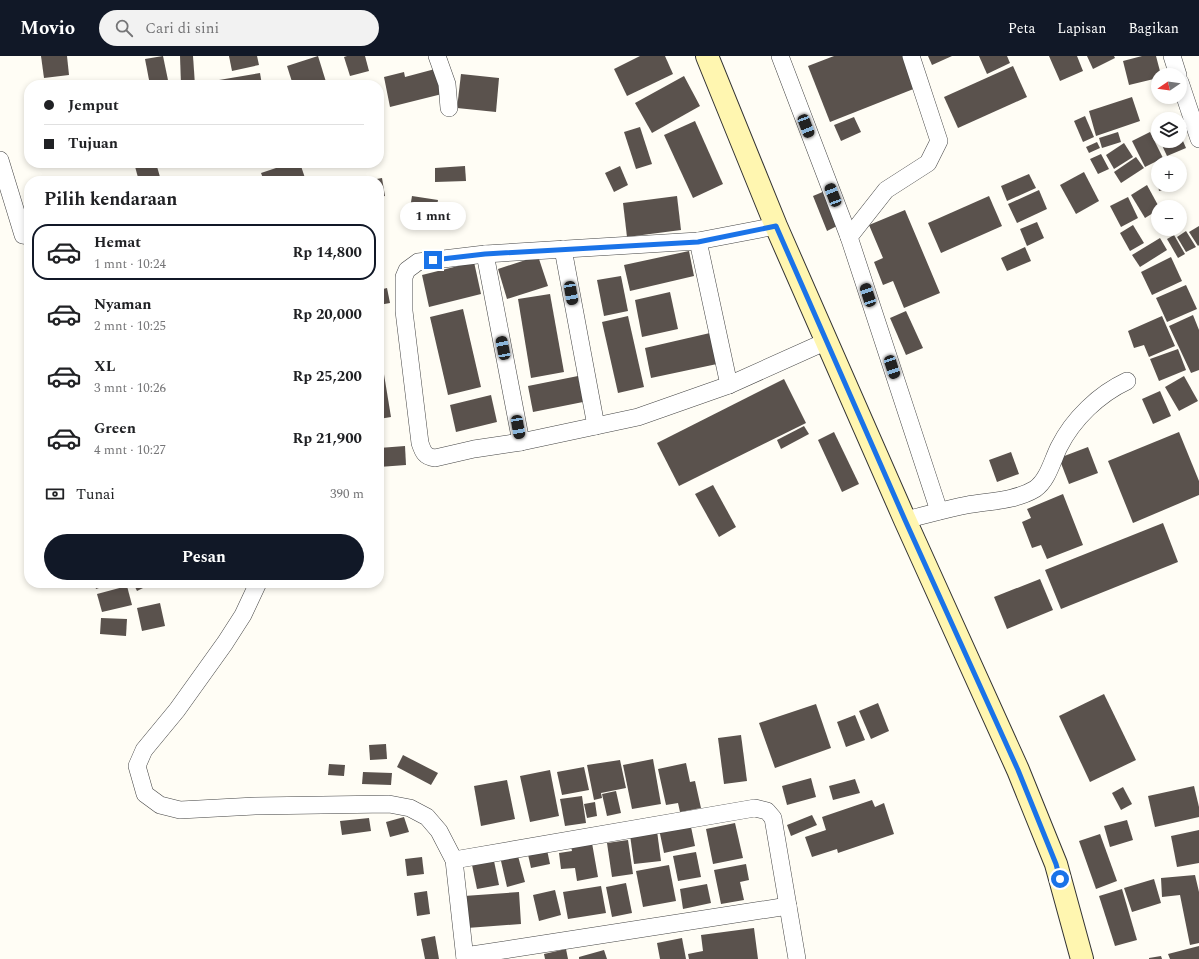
<!DOCTYPE html>
<html lang="id">
<meta charset="utf-8">
<style>
:root{--surface:#fff;--page:#f2f2f2;--text:#202124;--muted:#757577;--line:#e0e0e0;--accent:#111827}
body{margin:0;font-family:Spectral,serif;background:var(--page);color:var(--text);height:100vh;display:flex;flex-direction:column;font-size:15px;white-space:nowrap}
*{box-sizing:border-box;margin:0}
p{font-size:13px;color:var(--muted)}
.icon{flex:none;width:22px;height:22px;fill:none;stroke:currentColor;stroke-width:2;stroke-linecap:round;stroke-linejoin:round}
.map{position:relative;flex:1;overflow:hidden}
.drawer{position:absolute;left:24px;top:120px;width:360px;height:412px;display:flex;flex-direction:column;background:var(--surface);border-radius:16px;box-shadow:0 2px 6px #0003}
.drawer>*{flex:none}
.top-card{position:absolute;left:24px;top:24px;width:360px;height:88px;border-radius:16px;box-shadow:0 2px 6px #0003;display:grid;align-content:center;height:88px;padding:0 20px;background:var(--surface)}
.needle{width:26px;rotate:257deg}
.fabs{position:absolute;left:1151px;top:12px;display:grid;gap:8px}
.fabs a{display:grid;place-items:center;width:36px;height:36px;border-radius:50%;background:var(--surface);box-shadow:0 2px 6px #0003;font-size:20px}
.end{position:absolute;width:18px;height:18px;margin:-9px;border:5px solid #1a73e8;background:#fff;box-shadow:0 0 0 2px #fff}
.from{border-radius:50%}
.bubble{position:absolute;height:28px;border-radius:14px;background:var(--surface);box-shadow:0 2px 6px #0003;font-size:13px;font-weight:700;line-height:28px;text-align:center}
.car{position:absolute;width:12px;height:24px;margin:-12px -6px;border-radius:5px;box-shadow:0 0 3px 1px #0007;background:linear-gradient(#222 24%,#8ab4d8 0 40%,#222 0 76%,#8ab4d8 0 86%,#222 0)}
.top-card b{display:flex;align-items:center;gap:14px;height:38px;font-size:15px}
.top-card b+b{border-top:1px solid var(--line)}
.top-card i{width:10px;height:10px;background:var(--text)}
ul{padding:0;list-style:none}
li{display:flex;align-items:center;gap:12px;height:56px;margin:0 8px 6px;padding:0 12px;border:2px solid transparent;border-radius:16px}
li div{flex:1}
li b{display:block;font-size:15px}
li em{font-style:normal;font-weight:700}
li.selected{border-color:var(--accent)}
li>.icon{width:36px;height:36px;stroke-width:1.5}
h2{padding:0 20px;font-size:18px;line-height:48px}
.pay{display:flex;align-items:center;gap:10px;height:44px;padding:0 20px;font-size:15px}
.pay p{margin-inline-start:auto}
.action{display:flex;gap:8px;margin-top:auto;padding:8px 20px}
.action a{flex:1;height:46px;border-radius:24px;background:var(--accent);color:#fff;font-size:16px;font-weight:700;line-height:46px;text-align:center}
header{display:flex;align-items:center;gap:24px;box-sizing:border-box;height:56px;padding:0 20px;background:var(--accent);color:#fff}
header strong{font-size:19px}
nav{display:flex;gap:22px;margin-inline-start:auto;font-size:14px}
.search{width:280px;height:36px;background:var(--page);display:flex;align-items:center;gap:10px;box-sizing:border-box;padding:0 14px;border-radius:22px;color:var(--muted);font-size:15px}
.map>svg:first-child{display:block}
.building{fill:#5a524d}
.lines{fill:none;stroke-linecap:round;stroke-linejoin:round}
.street-casing{stroke:#444;stroke-width:18}
.secondary-casing{stroke:#333;stroke-width:24}
.street{stroke:#fff;stroke-width:17}
.secondary{stroke:#fff6b0;stroke-width:22}
.route{stroke:#1a73e8;stroke-width:5}
</style>
<header>
<strong>Movio</strong>
<div class="search"><svg class="icon" aria-label="search" viewBox="0 0 24 24"><circle cx="10" cy="10" r="6"/><path d="M15 15l6 6"/></svg>Cari di sini</div>
<nav><a>Peta</a><a>Lapisan</a><a>Bagikan</a></nav>
</header>
<div class="map">
<svg width="1199" height="903" viewBox="0 0 1199 903">
<rect width="100%" height="100%" fill="#fffdf5"/>
<g class="building">
<path d="M 41,0 L 67,0 L 69,19 L 44,22 Z"/>
<path d="M 163,0 L 169,29 L 150,29 L 145,3 Z"/>
<path d="M 180,0 L 193,0 L 195,29 L 181,29 Z"/>
<path d="M 229,0 L 257,0 L 259,9 L 232,15 Z"/>
<path d="M 318,0 L 327,29 L 293,29 L 287,10 Z"/>
<path d="M 347,0 L 365,0 L 369,15 L 350,20 L 344,1 Z"/>
<path d="M 640,0 L 665,0 L 673,18 L 627,40 L 614,13 Z"/>
<path d="M 834,0 L 904,0 L 916,32 L 830,66 L 808,10 Z"/>
<path d="M 928,0 L 952,0 L 932,9 Z"/>
<path d="M 979,0 L 1007,0 L 1010,7 L 987,18 Z"/>
<path d="M 1049,0 L 1077,0 L 1083,15 L 1060,25 Z"/>
<path d="M 1087,0 L 1114,0 L 1115,2 L 1093,13 Z"/>
<path d="M 1142,0 L 1156,0 L 1161,19 L 1158,19 L 1158,22 L 1129,29 L 1123,5 Z"/>
<path d="M 1013,10 L 1027,41 L 958,72 L 944,41 Z"/>
<path d="M 435,13 L 442,38 L 390,51 L 384,21 L 404,16 L 405,21 Z"/>
<path d="M 260,17 L 262,29 L 220,29 L 219,24 Z"/>
<path d="M 461,18 L 499,22 L 496,56 L 457,52 Z"/>
<path d="M 684,20 L 700,50 L 652,77 L 635,47 Z"/>
<path d="M 1132,41 L 1140,65 L 1096,80 L 1089,55 Z"/>
<path d="M 1085,60 L 1094,81 L 1083,86 L 1074,65 Z"/>
<path d="M 854,61 L 861,76 L 841,85 L 834,69 Z"/>
<path d="M 695,65 L 723,128 L 693,142 L 664,79 Z"/>
<path d="M 640,71 L 652,108 L 636,113 L 624,76 Z"/>
<path d="M 1118,76 L 1121,86 L 1102,92 L 1099,82 Z"/>
<path d="M 1150,76 L 1163,102 L 1145,111 L 1132,85 Z"/>
<path d="M 1180,78 L 1186,92 L 1167,100 L 1160,85 L 1180,85 Z"/>
<path d="M 1097,86 L 1100,92 L 1089,97 L 1086,91 Z"/>
<path d="M 1124,87 L 1133,101 L 1114,113 L 1106,99 Z"/>
<path d="M 1101,98 L 1109,113 L 1098,118 L 1090,103 Z"/>
<path d="M 1136,101 L 1144,112 L 1121,127 L 1114,116 Z"/>
<path d="M 134,107 L 156,107 L 160,121 L 139,125 Z"/>
<path d="M 291,107 L 300,107 L 306,125 L 264,125 L 261,117 Z"/>
<path d="M 465,110 L 466,125 L 435,126 L 435,112 Z"/>
<path d="M 620,110 L 628,129 L 614,136 L 605,117 Z"/>
<path d="M 1084,116 L 1099,145 L 1076,158 L 1060,129 Z"/>
<path d="M 1029,118 L 1036,132 L 1007,145 L 1001,130 Z"/>
<path d="M 382,122 L 385,140 L 379,141 L 379,125 L 371,124 Z"/>
<path d="M 1147,129 L 1159,151 L 1158,154 L 1145,162 L 1131,139 Z"/>
<path d="M 1158,129 L 1179,129 L 1179,130 L 1159,135 Z"/>
<path d="M 1039,134 L 1047,153 L 1017,167 L 1008,148 Z"/>
<path d="M 825,135 L 839,169 L 827,175 L 813,140 Z"/>
<path d="M 412,140 L 438,144 L 435,162 L 409,158 Z"/>
<path d="M 677,140 L 681,174 L 627,181 L 623,147 Z"/>
<path d="M 989,140 L 1002,170 L 941,197 L 928,167 Z"/>
<path d="M 1128,141 L 1138,162 L 1121,171 L 1110,150 Z"/>
<path d="M 905,154 L 940,237 L 904,252 L 893,225 L 883,229 L 874,206 L 883,202 L 869,169 Z"/>
<path d="M 1037,166 L 1044,182 L 1027,190 L 1020,173 Z"/>
<path d="M 1133,169 L 1144,187 L 1130,195 L 1120,177 Z"/>
<path d="M 1199,170 L 1199,189 L 1198,190 L 1189,176 Z"/>
<path d="M 1186,175 L 1196,191 L 1186,196 L 1177,181 Z"/>
<path d="M 1174,179 L 1185,198 L 1178,202 L 1167,183 Z"/>
<path d="M 1160,182 L 1167,194 L 1140,211 L 1132,199 Z"/>
<path d="M 1025,191 L 1031,205 L 1007,215 L 1001,202 Z"/>
<path d="M 689,195 L 694,220 L 630,235 L 624,209 Z"/>
<path d="M 538,200 L 548,230 L 507,243 L 498,213 Z"/>
<path d="M 1171,201 L 1182,225 L 1152,239 L 1141,216 Z"/>
<path d="M 474,206 L 481,238 L 429,251 L 422,219 Z"/>
<path d="M 621,220 L 628,255 L 604,260 L 597,224 Z"/>
<path d="M 1186,229 L 1197,253 L 1167,266 L 1156,242 Z"/>
<path d="M 387,232 L 390,247 L 379,249 L 379,234 Z"/>
<path d="M 670,236 L 678,273 L 642,281 L 635,244 Z"/>
<path d="M 550,238 L 564,316 L 531,322 L 518,243 Z"/>
<path d="M 463,253 L 481,331 L 448,339 L 430,261 Z"/>
<path d="M 906,255 L 923,292 L 906,299 L 890,262 Z"/>
<path d="M 1193,259 L 1199,274 L 1199,314 L 1191,317 L 1169,270 Z"/>
<path d="M 628,260 L 644,331 L 618,337 L 602,266 Z"/>
<path d="M 1162,260 L 1175,290 L 1149,301 L 1144,289 L 1134,292 L 1128,275 Z"/>
<path d="M 710,277 L 717,308 L 651,322 L 645,292 Z"/>
<path d="M 379,288 L 391,361 L 379,363 Z"/>
<path d="M 1178,293 L 1186,314 L 1159,325 L 1150,303 Z"/>
<path d="M 578,320 L 583,346 L 533,356 L 528,330 Z"/>
<path d="M 1184,320 L 1198,345 L 1179,355 L 1165,331 Z"/>
<path d="M 784,323 L 806,367 L 679,430 L 657,387 Z"/>
<path d="M 1160,335 L 1171,360 L 1153,368 L 1142,343 Z"/>
<path d="M 491,339 L 497,366 L 456,376 L 450,349 Z"/>
<path d="M 804,370 L 809,378 L 781,393 L 777,384 Z"/>
<path d="M 834,376 L 859,428 L 842,436 L 818,384 Z"/>
<path d="M 1179,376 L 1199,425 L 1199,439 L 1133,467 L 1108,405 Z"/>
<path d="M 405,390 L 406,409 L 379,411 L 379,392 Z"/>
<path d="M 1088,391 L 1098,417 L 1069,428 L 1059,402 Z"/>
<path d="M 1011,396 L 1019,418 L 997,426 L 989,404 Z"/>
<path d="M 713,429 L 736,471 L 719,481 L 695,438 Z"/>
<path d="M 1063,438 L 1083,489 L 1047,503 L 1041,489 L 1032,492 L 1022,466 L 1031,462 L 1027,453 Z"/>
<path d="M 1163,467 L 1178,506 L 1061,553 L 1045,514 Z"/>
<path d="M 1040,523 L 1053,554 L 1007,573 L 994,541 Z"/>
<path d="M 94,527 L 114,527 L 96,533 Z"/>
<path d="M 133,527 L 153,527 L 137,535 Z"/>
<path d="M 127,530 L 132,549 L 102,556 L 97,538 Z"/>
<path d="M 160,547 L 165,570 L 142,575 L 137,552 Z"/>
<path d="M 101,562 L 127,563 L 126,580 L 100,578 Z"/>
<path d="M 1104,638 L 1136,704 L 1090,726 L 1059,660 Z"/>
<path d="M 878,647 L 889,675 L 871,683 L 859,655 Z"/>
<path d="M 816,648 L 831,692 L 775,712 L 759,667 Z"/>
<path d="M 855,659 L 865,684 L 846,691 L 837,666 Z"/>
<path d="M 741,679 L 747,725 L 724,728 L 718,682 Z"/>
<path d="M 386,688 L 387,703 L 370,704 L 369,689 Z"/>
<path d="M 403,699 L 438,717 L 431,729 L 397,711 Z"/>
<path d="M 653,703 L 661,748 L 632,753 L 623,709 Z"/>
<path d="M 620,704 L 626,732 L 601,737 L 602,742 L 594,744 L 587,709 Z"/>
<path d="M 686,707 L 690,726 L 695,725 L 701,752 L 680,756 L 678,747 L 666,749 L 658,713 Z"/>
<path d="M 329,708 L 345,709 L 344,720 L 328,719 Z"/>
<path d="M 584,711 L 589,734 L 562,739 L 557,716 Z"/>
<path d="M 550,714 L 559,760 L 530,766 L 520,720 Z"/>
<path d="M 363,716 L 392,717 L 391,729 L 362,728 Z"/>
<path d="M 811,722 L 816,741 L 787,749 L 782,730 Z"/>
<path d="M 855,723 L 860,737 L 833,744 L 829,730 Z"/>
<path d="M 507,724 L 515,763 L 481,770 L 474,730 Z"/>
<path d="M 1194,730 L 1199,751 L 1199,761 L 1155,771 L 1148,740 Z"/>
<path d="M 1123,731 L 1132,748 L 1121,754 L 1112,737 Z"/>
<path d="M 616,735 L 621,757 L 607,760 L 602,738 Z"/>
<path d="M 582,740 L 586,767 L 565,770 L 560,743 Z"/>
<path d="M 872,744 L 875,751 L 884,747 L 894,778 L 838,797 L 837,793 L 812,801 L 805,781 L 826,774 L 822,761 Z"/>
<path d="M 595,746 L 597,760 L 587,762 L 584,748 Z"/>
<path d="M 812,759 L 817,769 L 791,780 L 787,769 Z"/>
<path d="M 404,761 L 409,776 L 390,781 L 386,766 Z"/>
<path d="M 369,762 L 371,775 L 342,779 L 340,765 Z"/>
<path d="M 1127,764 L 1133,784 L 1110,791 L 1104,770 Z"/>
<path d="M 690,766 L 695,790 L 664,797 L 659,773 Z"/>
<path d="M 735,767 L 743,802 L 713,808 L 706,773 Z"/>
<path d="M 1199,774 L 1199,807 L 1177,811 L 1171,780 Z"/>
<path d="M 657,775 L 661,805 L 634,808 L 630,779 Z"/>
<path d="M 1100,778 L 1117,825 L 1096,833 L 1079,785 Z"/>
<path d="M 628,784 L 633,818 L 612,821 L 607,787 Z"/>
<path d="M 592,787 L 598,821 L 577,825 L 575,812 L 561,813 L 559,797 L 572,795 L 571,790 Z"/>
<path d="M 546,789 L 550,808 L 531,812 L 527,794 Z"/>
<path d="M 696,796 L 701,821 L 678,825 L 673,800 Z"/>
<path d="M 518,800 L 525,826 L 507,831 L 501,805 Z"/>
<path d="M 422,801 L 424,818 L 407,820 L 405,803 Z"/>
<path d="M 494,805 L 499,829 L 477,833 L 472,809 Z"/>
<path d="M 746,808 L 749,824 L 740,826 L 744,844 L 721,848 L 714,814 Z"/>
<path d="M 669,809 L 676,845 L 643,851 L 636,815 Z"/>
<path d="M 1195,819 L 1199,836 L 1199,887 L 1190,889 L 1180,839 L 1162,841 L 1161,822 Z"/>
<path d="M 1154,823 L 1161,847 L 1132,856 L 1124,832 Z"/>
<path d="M 626,827 L 632,857 L 612,861 L 606,831 Z"/>
<path d="M 707,828 L 711,847 L 683,853 L 680,833 Z"/>
<path d="M 601,830 L 606,857 L 568,863 L 563,836 Z"/>
<path d="M 1122,833 L 1137,884 L 1115,890 L 1099,840 Z"/>
<path d="M 555,834 L 561,859 L 539,865 L 533,839 Z"/>
<path d="M 427,835 L 430,858 L 417,860 L 414,837 Z"/>
<path d="M 519,836 L 521,868 L 467,872 L 464,840 Z"/>
<path d="M 754,872 L 758,903 L 689,903 L 688,898 L 703,895 L 701,879 Z"/>
<path d="M 435,880 L 439,903 L 425,903 L 421,883 Z"/>
<path d="M 682,882 L 686,903 L 660,903 L 657,887 Z"/>
<path d="M 1199,890 L 1199,903 L 1170,903 L 1168,898 Z"/>
<path d="M 566,893 L 568,903 L 545,903 L 544,898 Z"/>
<path d="M 604,894 L 607,903 L 579,903 L 579,901 Z"/>
<path d="M 1161,900 L 1162,903 L 1149,903 L 1149,902 Z"/>
</g>
<g class="lines">
<g class="street-casing">
<g id="street">
<path d="M 437,0 L 447,28 L 449,52"/>
<path d="M 780,0 L 849,181"/>
<path d="M 911,0 L 939,85 L 928,107 L 886,134 L 849,181 L 939,455"/>
<path d="M 1172,0 L 1178,19"/>
<path d="M 1180,26 L 1199,83"/>
<path d="M 0,104 L 23,179 L 29,180"/>
<path d="M 776,170 L 698,185 L 485,198 L 418,206 L 407,214 L 404,221 L 404,255 L 420,387 C 423,396 425,401 435,402 L 474,393 L 521,386 L 638,361 L 729,329 L 827,285"/>
<path d="M 698,185 L 729,329"/>
<path d="M 563,193 L 596,370"/>
<path d="M 485,198 L 521,386"/>
<path d="M 905,464 C 926,459 946,453 967,449 C 989,445 1015,445 1035,433 C 1048,424 1052,405 1059,391 C 1073,363 1099,338 1127,325"/>
<path d="M 258,527 L 243,559 L 225,587 L 177,654 L 144,694 L 137,710 L 145,738 L 160,749 L 180,754 L 255,750 L 389,748 L 410,752 L 427,761 L 439,775 L 454,804 L 465,903"/>
<path d="M 454,804 L 755,752 L 767,755 L 773,762 L 797,903"/>
<path d="M 465,900 L 788,850"/>
</g>
</g>
<g class="secondary-casing">
<path id="secondary" d="M 707,0 L 776,170 L 905,464 L 1018,714 L 1056,808 L 1082,903"/>
</g>
<use href="#street" class="street"/>
<use href="#secondary" class="secondary"/>
</g>
<g class="lines">
<path class="route" d="M 433,204 L 485,198 L 698,186 L 776,170 L 905,464 L 1018,714 L 1056,808 L 1060,823"/>
</g>
</svg>
<div class="fabs">
<a><svg class="needle" viewBox="-14 -14 28 28"><path d="M0-13l5 13h-10z" fill="#e53935"/><path d="M0 13l5-13h-10z" fill="#757577"/></svg></a>
<a><svg class="icon" aria-label="layers" viewBox="0 0 24 24"><path d="M12 4l9 5-9 5-9-5zM3 14l9 5 9-5"/></svg></a>
<a>+</a>
<a>−</a>
</div>
<i class="end from" style="left:1060px;top:823px"></i>
<i class="end" style="left:433px;top:204px"></i>
<div class="bubble" style="left:400px;top:146px;width:66px">1 mnt</div>
<i class="car" style="left:806px;top:70px;rotate:159deg"></i>
<i class="car" style="left:833px;top:139px;rotate:339deg"></i>
<i class="car" style="left:571px;top:237px;rotate:170deg"></i>
<i class="car" style="left:868px;top:239px;rotate:342deg"></i>
<i class="car" style="left:503px;top:292px;rotate:349deg"></i>
<i class="car" style="left:892px;top:311px;rotate:162deg"></i>
<i class="car" style="left:518px;top:371px;rotate:170deg"></i>
<div class="top-card">
<b><i class="from"></i>Jemput</b>
<b><i></i>Tujuan</b>
</div>
<section class="drawer">
<h2>Pilih kendaraan</h2>
<ul>
<li class="selected"><svg class="icon" aria-label="car" viewBox="0 0 24 24"><path d="M5 17H2v-5l4-1 3-4h7l3 4 3 1v5h-3M9 17h6M6 11h13"/><circle cx="7" cy="17" r="2"/><circle cx="17" cy="17" r="2"/></svg><div><b>Hemat</b><p>1 mnt · 10:24</p></div><em>Rp 14,800</em></li>
<li><svg class="icon" aria-label="car" viewBox="0 0 24 24"><path d="M5 17H2v-5l4-1 3-4h7l3 4 3 1v5h-3M9 17h6M6 11h13"/><circle cx="7" cy="17" r="2"/><circle cx="17" cy="17" r="2"/></svg><div><b>Nyaman</b><p>2 mnt · 10:25</p></div><em>Rp 20,000</em></li>
<li><svg class="icon" aria-label="car" viewBox="0 0 24 24"><path d="M5 17H2v-5l4-1 3-4h7l3 4 3 1v5h-3M9 17h6M6 11h13"/><circle cx="7" cy="17" r="2"/><circle cx="17" cy="17" r="2"/></svg><div><b>XL</b><p>3 mnt · 10:26</p></div><em>Rp 25,200</em></li>
<li><svg class="icon" aria-label="car" viewBox="0 0 24 24"><path d="M5 17H2v-5l4-1 3-4h7l3 4 3 1v5h-3M9 17h6M6 11h13"/><circle cx="7" cy="17" r="2"/><circle cx="17" cy="17" r="2"/></svg><div><b>Green</b><p>4 mnt · 10:27</p></div><em>Rp 21,900</em></li>
</ul>
<div class="pay"><svg class="icon" aria-label="cash" viewBox="0 0 24 24"><path d="M3 7h18v10H3z"/><circle cx="12" cy="12" r="2"/></svg>Tunai<p>390 m</p></div>
<div class="action"><a>Pesan</a></div>
</section>
</div>
